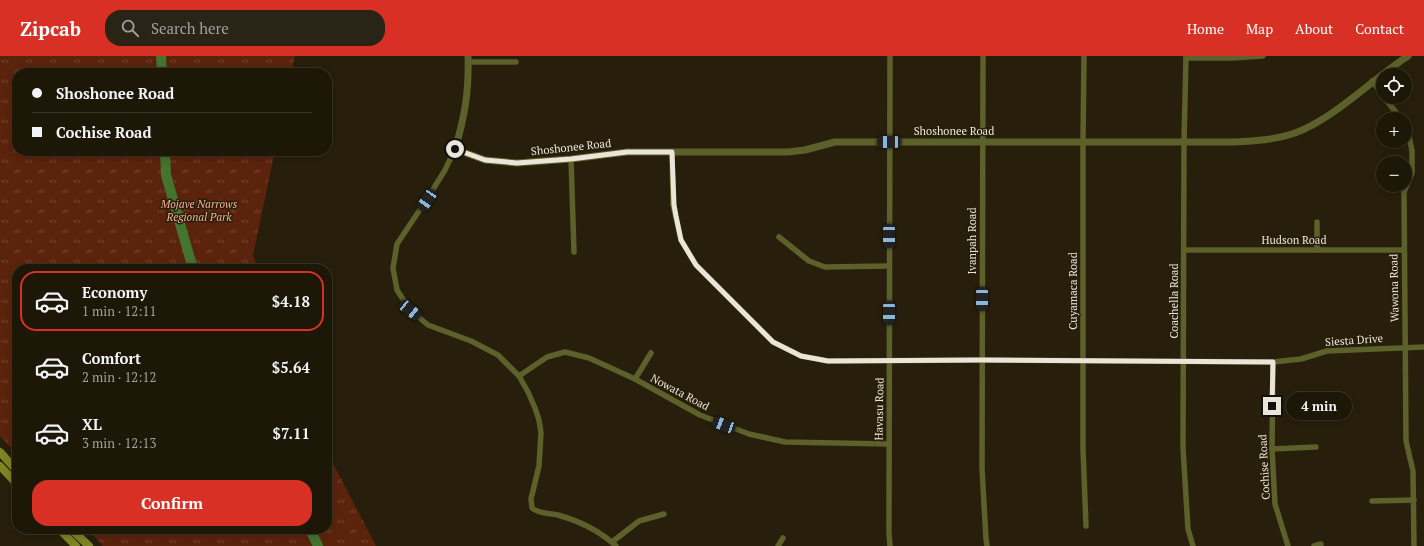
<!DOCTYPE html>
<meta charset="utf-8">
<style>
:root{--surface:#1d1708;--page:#2a2416;--text:#f1f3f6;--muted:#a09f9c;--line:#3b3629;--accent:#d93025}
body{margin:0;font-family:"PT Serif",serif;background:var(--page);color:var(--text);height:100vh;display:flex;flex-direction:column;font-size:15px;white-space:nowrap}
*{box-sizing:border-box;margin:0}
p{font-size:13px;color:var(--muted)}
.icon{flex:none;width:22px;height:22px;fill:none;stroke:currentColor;stroke-width:2;stroke-linecap:round;stroke-linejoin:round}
.map{position:relative;flex:1;overflow:hidden}
.sheet{position:absolute;left:12px;top:208px;width:320px;height:270px;display:flex;flex-direction:column;background:var(--surface);border-radius:16px;box-shadow:0 2px 10px #0003,0 0 0 1px var(--line)}
.sheet>*{flex:none}
.hud{position:absolute;left:12px;top:12px;width:320px;height:88px;border-radius:16px;box-shadow:0 2px 10px #0003,0 0 0 1px var(--line);display:grid;align-content:center;height:88px;padding:0 20px;background:var(--surface)}
.buttons{position:absolute;left:1376px;top:12px;display:grid;gap:8px}
.buttons a{display:grid;place-items:center;width:36px;height:36px;border-radius:50%;background:var(--surface);box-shadow:0 2px 10px #0003,0 0 0 1px var(--line);font-size:20px}
.end{position:absolute;width:18px;height:18px;margin:-9px;border:5px solid #eae5d8;background:#111;box-shadow:0 0 0 2px #111}
.from{border-radius:50%}
.bubble{position:absolute;height:28px;border-radius:14px;background:var(--surface);box-shadow:0 2px 10px #0003,0 0 0 1px var(--line);font-size:13px;font-weight:800;line-height:28px;text-align:center}
.car{position:absolute;width:12px;height:24px;margin:-12px -6px;border-radius:5px;box-shadow:0 0 3px 1px #0007;background:linear-gradient(#222 24%,#8ab4d8 0 40%,#222 0 76%,#8ab4d8 0 86%,#222 0)}
.hud b{display:flex;align-items:center;gap:14px;height:38px;font-size:15px}
.hud b+b{border-top:1px solid var(--line)}
.hud i{width:10px;height:10px;background:var(--text)}
ul{padding:7px 0 0;list-style:none}
li{display:flex;align-items:center;gap:12px;height:60px;margin:0 8px 6px;padding:0 12px;border:2px solid transparent;border-radius:16px}
li div{flex:1}
li b{display:block;font-size:15px}
li em{font-style:normal;font-weight:800}
li.selected{border-color:var(--accent)}
li>.icon{width:36px;height:36px;stroke-width:1.5}
.button{display:flex;gap:8px;margin-top:auto;padding:8px 20px}
.button a{flex:1;height:46px;border-radius:16px;background:var(--accent);color:#fff;font-size:16px;font-weight:800;line-height:46px;text-align:center}
header{display:flex;align-items:center;gap:24px;box-sizing:border-box;height:56px;padding:0 20px;background:var(--accent);color:#fff}
header strong{font-size:19px}
nav{display:flex;gap:22px;margin-inline-start:auto;font-size:14px}
.search{width:280px;height:36px;background:var(--page);display:flex;align-items:center;gap:10px;box-sizing:border-box;padding:0 14px;border-radius:16px;color:var(--muted);font-size:15px}
.map>svg:first-child{display:block}
.park{fill:url(#park-tufts)}
.lines{fill:none;stroke-linecap:round;stroke-linejoin:round}
.river{stroke:#437430;stroke-width:10}
.minor{stroke:#5c602a;stroke-width:5.5}
.tertiary{stroke:#5c602a;stroke-width:7}
.secondary{stroke:#7e8525;stroke-width:8}
.route{stroke:#eae5d8;stroke-width:5}
.labels{text-anchor:middle;dominant-baseline:central;stroke-width:3;stroke-linejoin:round;paint-order:stroke}
.street-label{font-size:11px;fill:#eae5d8;stroke:#271f0b}
.park-label{font-size:11px;font-style:italic;fill:#f3b098;stroke:#271f0b}
</style>
<header>
<strong>Zipcab</strong>
<div class="search"><svg class="icon" aria-label="search" viewBox="0 0 24 24"><circle cx="10" cy="10" r="6"/><path d="M15 15l6 6"/></svg>Search here</div>
<nav><a>Home</a><a>Map</a><a>About</a><a>Contact</a></nav>
</header>
<div class="map">
<svg width="1424" height="490" viewBox="0 0 1424 490">
<defs>
<pattern id="park-tufts" width="24" height="20" patternUnits="userSpaceOnUse"><rect width="24" height="20" fill="#5b230c"/><path d="M3 7l-1-3M5 7V3M7 7l1-3M15 17l-1-3M17 17v-4M19 17l1-3" fill="none" stroke="#73432f"/></pattern>
</defs>
<rect width="100%" height="100%" fill="#271f0b"/>
<g class="park">
<path d="M 0,0 L 295,0 L 291,17 L 17,17 L 17,95 L 275,95 L 253,199 L 258,213 L 17,213 L 17,398 L 0,380 Z"/>
<path d="M 327,396 L 376,490 L 103,490 L 87,473 L 327,473 Z"/>
</g>
<g class="lines">
<g class="river">
<path d="M 161,0 L 162,17"/>
<path d="M 165,95 L 166,119 L 193,213"/>
<path d="M 310,473 L 318,490"/>
</g>
<g class="minor">
<path d="M 890,0 L 889,477 L 890,490"/>
<path d="M 983,0 L 982,412 L 986,483 L 987,490"/>
<path d="M 1084,0 L 1083,86 L 1083,393 L 1086,470"/>
<path d="M 1186,0 L 1184,86 L 1183,392 L 1188,473 L 1193,490"/>
<path d="M 1186,2 L 1231,2 L 1263,0"/>
<path d="M 469,6 L 516,6"/>
<path d="M 1372,25 L 1383,39"/>
<path d="M 1384,41 L 1401,63"/>
<path d="M 1405,71 L 1409,80 L 1412,95 L 1412,117 L 1404,136 L 1406,385 L 1413,415 L 1414,490"/>
<path d="M 455,93 L 445,114 L 427,143 L 397,188 L 393,212 L 397,234 L 410,254 L 428,269 L 471,285 L 498,299 L 519,320 L 528,336 L 535,352 L 539,364 L 541,377 L 539,410 L 531,443 L 532,452 C 539,458 549,457 558,459 C 579,465 600,475 616,490"/>
<path d="M 672,96 L 673,149 L 681,184 L 696,209 L 773,286 L 801,300 L 828,305 L 982,304 L 1273,306 L 1301,303 L 1327,295 L 1424,291"/>
<path d="M 571,103 L 574,196"/>
<path d="M 1317,166 L 1317,194"/>
<path d="M 779,181 L 809,205 L 825,211 L 889,210"/>
<path d="M 1184,194 L 1404,194"/>
<path d="M 1273,306 L 1272,393 L 1275,448 L 1288,490"/>
<path d="M 519,320 L 547,301 L 565,296 L 589,302 L 635,323 L 700,359 L 749,378 L 785,386 L 888,388"/>
<path d="M 635,323 L 651,297"/>
<path d="M 1272,393 L 1316,391"/>
<path d="M 1372,445 L 1414,444"/>
<path d="M 612,486 L 639,465 L 664,458"/>
<path d="M 778,490 L 783,482"/>
<path d="M 1314,490 L 1321,488"/>
</g>
<path class="tertiary" d="M 468,0 C 469,35 465,60 455,93 L 485,104 L 517,107 L 571,103 L 627,96 L 788,96 L 805,94 L 835,86 L 1234,86 C 1255,85 1275,84 1295,77 C 1335,62 1371,24 1408,0"/>
<g class="secondary">
<path d="M 0,396 L 17,415"/>
<path d="M 0,410 L 17,428"/>
<path d="M 59,473 L 76,490"/>
<path d="M 71,473 L 89,490"/>
</g>
</g>
<g class="lines">
<path class="route" d="M 455,93 L 485,104 L 517,107 L 571,103 L 627,96 L 672,96 L 674,149 L 676,160 L 681,184 L 696,209 L 773,286 L 801,300 L 828,305 L 982,304 L 1273,306 L 1272,350"/>
</g>
<g class="labels">
<g class="street-label">
<text x="954" y="75">Shoshonee Road</text>
<text transform="translate(571 91) rotate(-6)">Shoshonee Road</text>
<text x="1294" y="184">Hudson Road</text>
<text transform="translate(972 185) rotate(-90)">Ivanpah Road</text>
<text transform="translate(1394 232) rotate(-91)">Wawona Road</text>
<text transform="translate(1073 235) rotate(-90)">Cuyamaca Road</text>
<text transform="translate(1174 245) rotate(-90)">Coachella Road</text>
<text transform="translate(1354 284) rotate(-4)">Siesta Drive</text>
<text transform="translate(680 336) rotate(28)">Nowata Road</text>
<text transform="translate(879 353) rotate(-89)">Havasu Road</text>
<text transform="translate(1264 411) rotate(-93)">Cochise Road</text>
</g>
<g class="park-label">
<text x="199" y="148">Mojave Narrows<tspan x="199" dy="13">Regional Park</tspan></text>
</g>
</g>
</svg>
<div class="buttons">
<a><svg class="icon" aria-label="locate" viewBox="0 0 24 24"><circle cx="12" cy="12" r="6"/><path d="M12 2v4M12 18v4M2 12h4M18 12h4"/></svg></a>
<a>+</a>
<a>−</a>
</div>
<i class="end from" style="left:455px;top:93px"></i>
<i class="end" style="left:1272px;top:350px"></i>
<div class="bubble" style="left:1286px;top:336px;width:66px">4 min</div>
<i class="car" style="left:889px;top:86px;rotate:269deg"></i>
<i class="car" style="left:427px;top:144px;rotate:214deg"></i>
<i class="car" style="left:889px;top:180px;rotate:180deg"></i>
<i class="car" style="left:982px;top:243px;rotate:180deg"></i>
<i class="car" style="left:410px;top:254px;rotate:129deg"></i>
<i class="car" style="left:889px;top:257px;rotate:180deg"></i>
<i class="car" style="left:724px;top:369px;rotate:291deg"></i>
<div class="hud">
<b><i class="from"></i>Shoshonee Road</b>
<b><i></i>Cochise Road</b>
</div>
<section class="sheet">
<ul>
<li class="selected"><svg class="icon" aria-label="car" viewBox="0 0 24 24"><path d="M5 17H2v-5l4-1 3-4h7l3 4 3 1v5h-3M9 17h6M6 11h13"/><circle cx="7" cy="17" r="2"/><circle cx="17" cy="17" r="2"/></svg><div><b>Economy</b><p>1 min · 12:11</p></div><em>$4.18</em></li>
<li><svg class="icon" aria-label="car" viewBox="0 0 24 24"><path d="M5 17H2v-5l4-1 3-4h7l3 4 3 1v5h-3M9 17h6M6 11h13"/><circle cx="7" cy="17" r="2"/><circle cx="17" cy="17" r="2"/></svg><div><b>Comfort</b><p>2 min · 12:12</p></div><em>$5.64</em></li>
<li><svg class="icon" aria-label="car" viewBox="0 0 24 24"><path d="M5 17H2v-5l4-1 3-4h7l3 4 3 1v5h-3M9 17h6M6 11h13"/><circle cx="7" cy="17" r="2"/><circle cx="17" cy="17" r="2"/></svg><div><b>XL</b><p>3 min · 12:13</p></div><em>$7.11</em></li>
</ul>
<div class="button"><a>Confirm</a></div>
</section>
</div>
